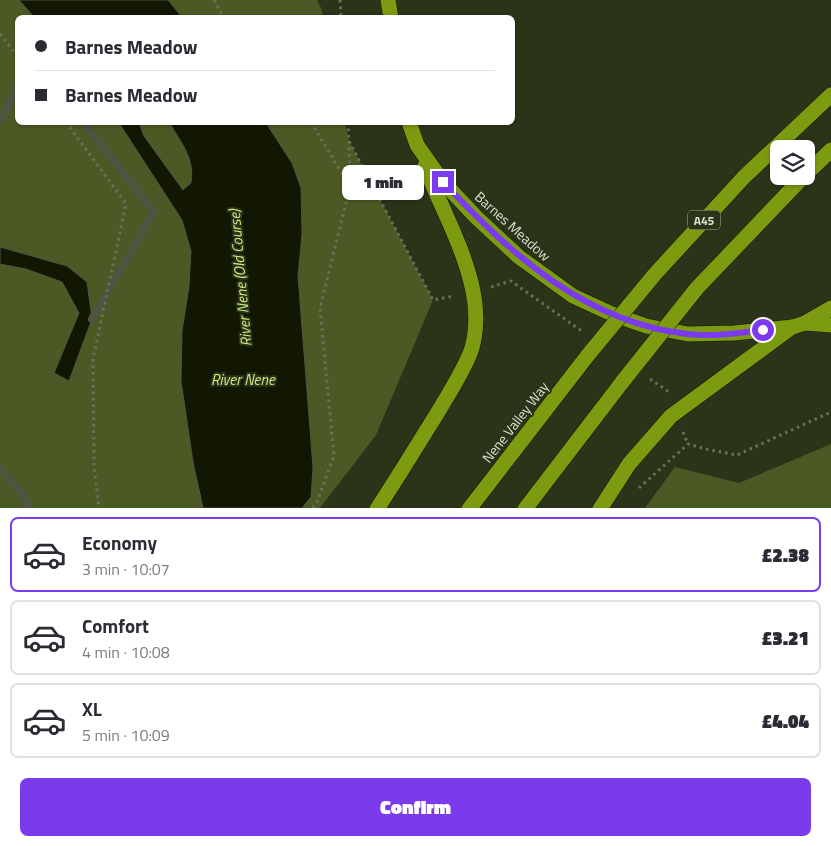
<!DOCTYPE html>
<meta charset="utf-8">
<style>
:root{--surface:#fff;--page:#f7f7f7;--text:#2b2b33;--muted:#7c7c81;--line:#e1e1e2;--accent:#7c3aed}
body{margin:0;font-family:"Titillium Web",sans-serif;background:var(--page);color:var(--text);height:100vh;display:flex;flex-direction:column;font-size:19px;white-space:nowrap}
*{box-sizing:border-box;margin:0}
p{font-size:16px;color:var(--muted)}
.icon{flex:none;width:28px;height:28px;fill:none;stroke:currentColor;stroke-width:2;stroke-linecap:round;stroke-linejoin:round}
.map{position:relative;height:508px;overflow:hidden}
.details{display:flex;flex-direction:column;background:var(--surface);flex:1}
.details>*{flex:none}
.top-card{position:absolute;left:15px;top:15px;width:500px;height:110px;border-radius:8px;box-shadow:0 1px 4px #0004;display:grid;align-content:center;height:110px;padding:0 20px;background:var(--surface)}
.controls{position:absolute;left:770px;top:140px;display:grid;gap:10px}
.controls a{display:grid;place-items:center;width:45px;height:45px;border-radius:8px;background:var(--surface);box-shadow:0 1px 4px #0004;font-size:25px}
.end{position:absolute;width:22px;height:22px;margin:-11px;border:6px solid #7c3aed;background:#fff;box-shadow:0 0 0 2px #fff}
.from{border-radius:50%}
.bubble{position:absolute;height:35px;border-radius:8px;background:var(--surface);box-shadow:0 1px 4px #0004;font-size:16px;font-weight:800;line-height:35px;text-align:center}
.top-card b{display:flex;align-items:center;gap:18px;height:48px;font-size:19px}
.top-card b+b{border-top:1px solid var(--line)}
.top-card i{width:12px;height:12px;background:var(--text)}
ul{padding:9px 0 0;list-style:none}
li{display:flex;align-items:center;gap:15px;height:75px;margin:0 10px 8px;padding:0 10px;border:2px solid var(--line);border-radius:8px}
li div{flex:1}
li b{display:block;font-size:19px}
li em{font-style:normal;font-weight:800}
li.active{border-color:var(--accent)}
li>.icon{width:45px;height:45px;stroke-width:1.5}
.cta{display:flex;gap:10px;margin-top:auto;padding:10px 20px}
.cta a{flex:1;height:58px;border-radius:8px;background:var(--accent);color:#fff;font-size:20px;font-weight:800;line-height:58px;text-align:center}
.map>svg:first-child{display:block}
.green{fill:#4b5a24}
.water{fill:#111702;stroke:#4e5440}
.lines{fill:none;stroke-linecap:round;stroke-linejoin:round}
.stream{stroke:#4e5440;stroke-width:8}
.highway-casing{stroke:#141b03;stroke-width:16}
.path{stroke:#6a715a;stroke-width:3;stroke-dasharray:2.5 4;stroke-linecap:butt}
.highway{stroke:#7d9b11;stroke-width:15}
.highway-bridge-casing{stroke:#141b03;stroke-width:16;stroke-linecap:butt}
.highway-bridge{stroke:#7d9b11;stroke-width:15}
.route{stroke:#7c3aed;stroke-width:6}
.labels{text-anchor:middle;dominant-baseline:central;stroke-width:4;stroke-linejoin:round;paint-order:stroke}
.shield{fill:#2b3319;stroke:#a8ae9a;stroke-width:1}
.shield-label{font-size:12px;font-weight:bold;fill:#dde2d2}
.street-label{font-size:14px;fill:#dde2d2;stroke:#2b3319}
.water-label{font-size:15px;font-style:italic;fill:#cceb82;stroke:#2b3319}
</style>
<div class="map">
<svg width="831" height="509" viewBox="0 0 831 509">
<rect width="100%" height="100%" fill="#2b3319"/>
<g class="green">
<path d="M 0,0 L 317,0 L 321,8 L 323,17 L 18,18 L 18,122 L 345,123 L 349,141 L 433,300 L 376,435 L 320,508 L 0,508 Z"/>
<path d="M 831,444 L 831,508 L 645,508 L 675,467 L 739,483 Z"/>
</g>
<g class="water">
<path d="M 19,0 L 168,0 L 182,17 L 34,17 Z"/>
<path d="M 119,123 L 139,123 L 144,136 L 183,190 L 191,183 C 195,157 181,144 170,123 L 266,123 L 292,163 L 301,188 L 302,234 L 298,276 L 313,467 L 311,497 L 302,508 L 203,508 L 193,462 L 181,381 L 182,331 L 189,287 L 191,251 L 182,220 Z"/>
<path d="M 0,247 L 67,266 L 87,282 L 92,319 L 69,381 L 54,373 L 79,313 L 62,282 L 26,269 L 0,264 Z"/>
</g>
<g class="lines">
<g class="stream">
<path d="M 0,121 L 18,86"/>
<path d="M 83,122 L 154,212 L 92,319"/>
<path d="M 0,468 L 24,496 L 29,509"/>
</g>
<g class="highway-casing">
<g id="highway">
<path d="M 388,0 L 391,18"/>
<path d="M 409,122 L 417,145 L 443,182 L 476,217 L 519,257 L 573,296 L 612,314 L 646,326 L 688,334 L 734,333 L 793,327 L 805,323 L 831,308"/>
<path d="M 806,174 L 831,150"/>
<path d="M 805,323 L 831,325"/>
<path d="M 377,509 C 398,477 418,444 438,412 C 449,393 463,372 471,351 C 477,333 477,310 473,291 C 464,247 441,208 425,166"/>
<path d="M 469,509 L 588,355"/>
<path d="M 525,509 L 623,381"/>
<path d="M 600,509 L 629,464 L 671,416 L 792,327"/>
</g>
</g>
<g class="path">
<path d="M 214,0 L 221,13 L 226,18"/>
<path d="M 340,0 L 341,18"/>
<path d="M 0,34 L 18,57"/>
<path d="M 66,122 L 126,204 L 93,359 L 94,465 L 99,509"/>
<path d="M 311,122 L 350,187 L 320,308 L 334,456 L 317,502 L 312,509"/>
<path d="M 348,122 L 349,141 L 433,300 L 454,296"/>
<path d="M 349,141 L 350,185"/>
<path d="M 491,287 L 511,281 L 583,332"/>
<path d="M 650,379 L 669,392"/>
<path d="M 683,432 L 688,444"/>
<path d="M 639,488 L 688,444 L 706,449 L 737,455 L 831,412"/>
</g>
<use href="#highway" class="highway"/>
<g class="highway-bridge-casing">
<g id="highway-bridge">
<path d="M 588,355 L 655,274 L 744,177 L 831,95"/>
<path d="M 623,381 L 697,288 L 804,176"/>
</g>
</g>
<use href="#highway-bridge" class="highway-bridge"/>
</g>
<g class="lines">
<path class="route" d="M 443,182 C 511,254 584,322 687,334 C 712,337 739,333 763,330"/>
</g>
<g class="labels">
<rect class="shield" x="688" y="210.5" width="32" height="19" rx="4"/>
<g class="shield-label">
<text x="704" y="220">A45</text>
</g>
<g class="street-label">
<text transform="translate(513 226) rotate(42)">Barnes Meadow</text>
<text transform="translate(515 422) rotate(-52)">Nene Valley Way</text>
</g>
<g class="water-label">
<text transform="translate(240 278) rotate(-95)">River Nene (Old Course)</text>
<text x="243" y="379">River Nene</text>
</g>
</g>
</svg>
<div class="controls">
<a><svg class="icon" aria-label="layers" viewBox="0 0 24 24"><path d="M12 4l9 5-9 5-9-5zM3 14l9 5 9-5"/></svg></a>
</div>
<i class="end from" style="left:763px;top:330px"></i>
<i class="end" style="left:443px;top:182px"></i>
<div class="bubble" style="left:342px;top:165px;width:82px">1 min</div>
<div class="top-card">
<b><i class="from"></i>Barnes Meadow</b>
<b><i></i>Barnes Meadow</b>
</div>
</div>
<section class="details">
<ul>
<li class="active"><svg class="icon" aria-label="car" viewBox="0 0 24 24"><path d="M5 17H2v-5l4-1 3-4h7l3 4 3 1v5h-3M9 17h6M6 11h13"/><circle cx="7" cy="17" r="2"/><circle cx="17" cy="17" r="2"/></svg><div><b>Economy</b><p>3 min · 10:07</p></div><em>£2.38</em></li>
<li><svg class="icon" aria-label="car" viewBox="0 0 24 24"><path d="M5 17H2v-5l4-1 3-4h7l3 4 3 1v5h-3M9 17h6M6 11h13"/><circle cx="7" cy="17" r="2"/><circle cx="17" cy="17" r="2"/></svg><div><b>Comfort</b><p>4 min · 10:08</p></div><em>£3.21</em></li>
<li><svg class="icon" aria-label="car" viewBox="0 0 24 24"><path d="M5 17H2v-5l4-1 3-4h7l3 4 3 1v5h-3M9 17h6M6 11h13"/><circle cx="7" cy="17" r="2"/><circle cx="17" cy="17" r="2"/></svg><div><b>XL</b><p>5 min · 10:09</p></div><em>£4.04</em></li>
</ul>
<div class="cta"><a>Confirm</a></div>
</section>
